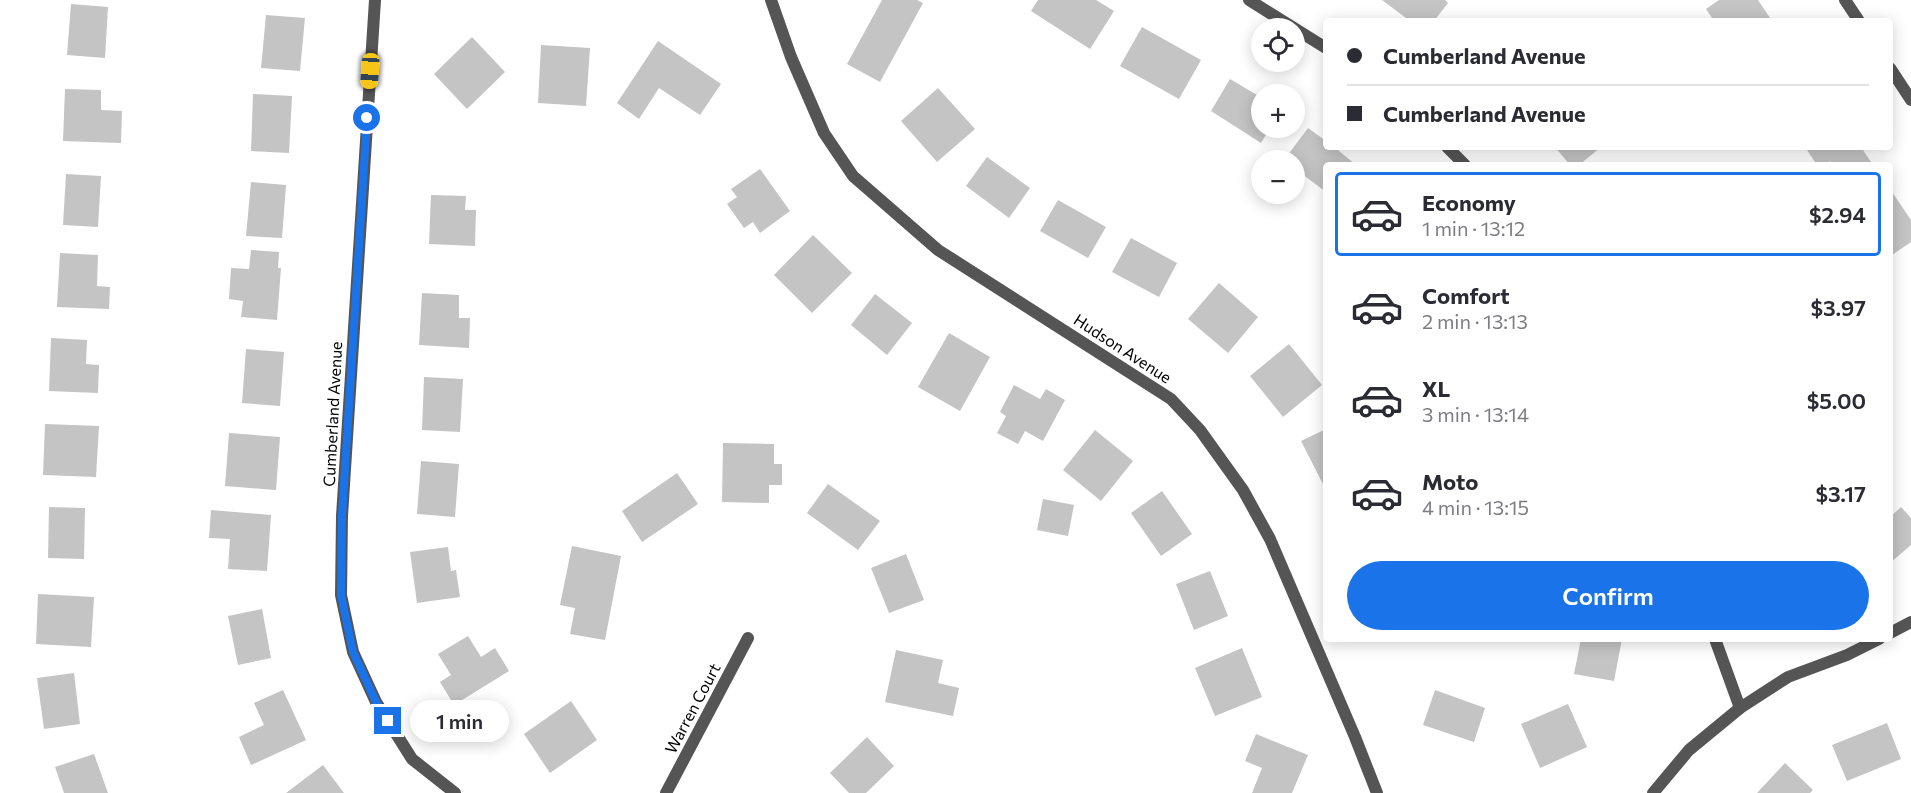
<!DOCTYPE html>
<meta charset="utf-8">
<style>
:root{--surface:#fff;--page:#f7f7f7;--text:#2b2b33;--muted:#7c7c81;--line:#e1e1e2;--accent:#1a73e8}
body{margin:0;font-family:Commissioner,sans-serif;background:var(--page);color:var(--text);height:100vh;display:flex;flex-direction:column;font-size:22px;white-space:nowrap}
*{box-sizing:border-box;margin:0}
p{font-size:20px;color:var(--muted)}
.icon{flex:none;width:33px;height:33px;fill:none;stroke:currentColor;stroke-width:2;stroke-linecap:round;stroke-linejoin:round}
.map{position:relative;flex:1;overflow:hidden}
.details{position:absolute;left:1323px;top:162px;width:570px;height:480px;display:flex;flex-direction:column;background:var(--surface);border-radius:6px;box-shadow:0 3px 15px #0003}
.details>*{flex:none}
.banner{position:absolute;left:1323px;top:18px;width:570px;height:132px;border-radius:6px;box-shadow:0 3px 15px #0003;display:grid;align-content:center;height:132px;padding:0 24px;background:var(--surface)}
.tools{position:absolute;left:1251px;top:18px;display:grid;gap:12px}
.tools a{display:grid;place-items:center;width:54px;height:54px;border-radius:50%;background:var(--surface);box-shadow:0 3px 15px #0003;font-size:30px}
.end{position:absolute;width:27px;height:27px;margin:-14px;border:8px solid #1a73e8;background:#fff;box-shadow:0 0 0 3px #fff}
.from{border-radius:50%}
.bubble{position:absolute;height:42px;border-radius:21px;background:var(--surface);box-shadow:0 3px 15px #0003;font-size:20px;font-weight:600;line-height:42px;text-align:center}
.car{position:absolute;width:18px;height:36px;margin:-18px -9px;border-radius:8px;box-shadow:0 0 4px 2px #0007;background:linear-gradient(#f5c518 24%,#345 0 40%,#f5c518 0 76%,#345 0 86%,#f5c518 0)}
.banner b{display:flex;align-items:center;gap:21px;height:57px;font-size:22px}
.banner b+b{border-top:2px solid var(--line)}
.banner i{width:15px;height:15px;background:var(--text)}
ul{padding:10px 0 0;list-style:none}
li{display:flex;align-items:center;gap:18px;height:84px;margin:0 12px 9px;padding:0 12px;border:3px solid transparent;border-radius:6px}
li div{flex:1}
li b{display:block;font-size:22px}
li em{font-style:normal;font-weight:600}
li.selected{border-color:var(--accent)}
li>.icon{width:54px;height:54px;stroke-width:1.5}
.button{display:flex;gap:12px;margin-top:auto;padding:12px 24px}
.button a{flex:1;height:69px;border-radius:36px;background:var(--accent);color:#fff;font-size:24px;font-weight:600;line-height:69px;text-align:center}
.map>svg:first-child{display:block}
.building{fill:#c4c4c4}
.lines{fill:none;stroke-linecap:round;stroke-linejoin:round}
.minor{stroke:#555;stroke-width:12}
.route{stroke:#1a73e8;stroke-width:8}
.labels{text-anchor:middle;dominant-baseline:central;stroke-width:4.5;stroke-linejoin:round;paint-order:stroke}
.street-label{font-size:16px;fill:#000;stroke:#fff}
</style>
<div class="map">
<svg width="1911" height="793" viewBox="0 0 1911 793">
<rect width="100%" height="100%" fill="#fff"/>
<g class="building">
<path d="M 882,0 L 917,0 L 923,3 L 880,82 L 847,64 Z"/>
<path d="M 1038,0 L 1096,0 L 1114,11 L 1090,49 L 1031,11 Z"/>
<path d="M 1382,0 L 1445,0 L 1448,3 L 1434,21 L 1410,21 Z"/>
<path d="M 1719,0 L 1758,0 L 1772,21 L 1714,21 L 1706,9 Z"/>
<path d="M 71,4 L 108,7 L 105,58 L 67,55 Z"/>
<path d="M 266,15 L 305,18 L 300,71 L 261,68 Z"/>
<path d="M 1142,27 L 1201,60 L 1179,99 L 1120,66 Z"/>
<path d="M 472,37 L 505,72 L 467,109 L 434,74 Z"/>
<path d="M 658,41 L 721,84 L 700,115 L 659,88 L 639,119 L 617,103 Z"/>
<path d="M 541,45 L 590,48 L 586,106 L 538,103 Z"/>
<path d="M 1230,79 L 1262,98 L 1262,128 L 1270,128 L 1261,143 L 1211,111 Z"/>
<path d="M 938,88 L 975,129 L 937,162 L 901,121 Z"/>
<path d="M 65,89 L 101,90 L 101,110 L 122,111 L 121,143 L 63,141 Z"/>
<path d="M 253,94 L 292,96 L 289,153 L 251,151 Z"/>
<path d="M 1308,128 L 1326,141 L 1326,147 L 1334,147 L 1355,164 L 1354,165 L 1326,165 L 1326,192 L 1294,168 L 1294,160 L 1284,160 Z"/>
<path d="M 1555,147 L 1601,147 L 1579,165 L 1570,165 Z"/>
<path d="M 1805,147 L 1861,147 L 1873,165 L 1833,165 L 1830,161 L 1824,165 L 1817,165 Z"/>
<path d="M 987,157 L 1030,188 L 1009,218 L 966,186 Z"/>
<path d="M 760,169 L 790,211 L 760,233 L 753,222 L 744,228 L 727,204 L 737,197 L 731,189 Z"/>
<path d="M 66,174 L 101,176 L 98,227 L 63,225 Z"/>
<path d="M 251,182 L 286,185 L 282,238 L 246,236 Z"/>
<path d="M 1890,189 L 1911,220 L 1911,242 L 1892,255 L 1890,252 Z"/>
<path d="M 431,195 L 466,196 L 465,210 L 476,210 L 475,246 L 429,244 Z"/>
<path d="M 1058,200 L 1106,227 L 1088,258 L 1040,231 Z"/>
<path d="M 813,235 L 852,273 L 812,313 L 774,275 Z"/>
<path d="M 1131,238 L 1177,263 L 1159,297 L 1112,272 Z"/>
<path d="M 251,250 L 279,252 L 278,268 L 281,268 L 277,320 L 241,317 L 243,301 L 229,299 L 231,268 L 249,269 Z"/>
<path d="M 60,253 L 98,255 L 97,286 L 110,287 L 109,309 L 57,307 Z"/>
<path d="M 1219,283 L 1258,317 L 1228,353 L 1188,319 Z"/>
<path d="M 422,293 L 459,295 L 459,318 L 470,318 L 469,348 L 419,345 Z"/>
<path d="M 875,294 L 912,323 L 887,355 L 851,325 Z"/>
<path d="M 949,333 L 990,357 L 960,411 L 918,387 Z"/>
<path d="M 51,338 L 87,340 L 86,364 L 99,365 L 98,393 L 49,391 Z"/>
<path d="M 1289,344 L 1322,385 L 1283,417 L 1250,376 Z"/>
<path d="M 246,349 L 284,352 L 280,406 L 242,403 Z"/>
<path d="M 424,377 L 463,379 L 460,432 L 422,430 Z"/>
<path d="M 1014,385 L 1040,399 L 1046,389 L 1065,400 L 1043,441 L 1025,431 L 1018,444 L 997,433 L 1006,416 L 1000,412 Z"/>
<path d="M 45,424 L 99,426 L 96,477 L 43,475 Z"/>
<path d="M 1326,429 L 1326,490 L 1301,441 Z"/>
<path d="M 1095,430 L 1133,461 L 1101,501 L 1063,470 Z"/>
<path d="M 229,433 L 280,437 L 276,490 L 225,486 Z"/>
<path d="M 723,443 L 774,444 L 774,464 L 782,464 L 782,485 L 769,485 L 769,503 L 722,502 Z"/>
<path d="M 421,461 L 459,464 L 455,517 L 417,514 Z"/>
<path d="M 677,473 L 698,504 L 642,542 L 622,511 Z"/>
<path d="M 828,484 L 880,521 L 858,550 L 807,513 Z"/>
<path d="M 1162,491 L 1192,534 L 1161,556 L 1131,513 Z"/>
<path d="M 1043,499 L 1074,505 L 1068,536 L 1037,530 Z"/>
<path d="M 49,507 L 85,508 L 84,559 L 48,558 Z"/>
<path d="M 1901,507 L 1911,518 L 1911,545 L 1890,563 L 1890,517 Z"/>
<path d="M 211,510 L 271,515 L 267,571 L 228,569 L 230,539 L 209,538 Z"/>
<path d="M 572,546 L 621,556 L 605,640 L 570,634 L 575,608 L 560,605 Z"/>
<path d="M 448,547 L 451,571 L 456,570 L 460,597 L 417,603 L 410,552 Z"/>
<path d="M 906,554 L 924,600 L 889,613 L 871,568 Z"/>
<path d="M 1210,571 L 1228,616 L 1194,630 L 1176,584 Z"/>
<path d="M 38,594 L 94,597 L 91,647 L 36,644 Z"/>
<path d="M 262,609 L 271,658 L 238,665 L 228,616 Z"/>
<path d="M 468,636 L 481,657 L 495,648 L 509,671 L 454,705 L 440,682 L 451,675 L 438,654 Z"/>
<path d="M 1581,639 L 1622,639 L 1614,681 L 1574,674 Z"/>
<path d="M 1242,648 L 1262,697 L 1215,716 L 1195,668 Z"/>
<path d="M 896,650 L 943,660 L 938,683 L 959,688 L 953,716 L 885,702 Z"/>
<path d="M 74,673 L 80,724 L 44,729 L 37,678 Z"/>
<path d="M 283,690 L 306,740 L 251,765 L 239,737 L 264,725 L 254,703 Z"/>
<path d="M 1435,690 L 1485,708 L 1474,742 L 1423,725 Z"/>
<path d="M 571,701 L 597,740 L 550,773 L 524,734 Z"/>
<path d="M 1568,704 L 1587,747 L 1540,768 L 1521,724 Z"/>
<path d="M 1887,723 L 1901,759 L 1847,781 L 1832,745 Z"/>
<path d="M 1256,734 L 1308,755 L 1292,793 L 1252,793 L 1262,768 L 1245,761 Z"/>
<path d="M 867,737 L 894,766 L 866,793 L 849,793 L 830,773 Z"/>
<path d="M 94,754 L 108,793 L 64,793 L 55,767 Z"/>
<path d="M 1785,763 L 1813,790 L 1810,793 L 1757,793 Z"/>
<path d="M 323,765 L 344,793 L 286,793 Z"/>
</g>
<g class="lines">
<g class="minor">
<path d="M 375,0 L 342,516 L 341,595 L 353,652 L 376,702 L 412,759 L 455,793"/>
<path d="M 771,0 L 791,57 L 824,133 L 853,176 L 938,250 L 1171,399 L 1200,430 L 1243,490 L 1270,539 L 1355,737 L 1377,793"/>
<path d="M 1249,0 L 1326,48"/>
<path d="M 1845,0 L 1859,21"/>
<path d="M 1890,68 L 1911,100"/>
<path d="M 1447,147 L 1465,165"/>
<path d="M 1890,633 L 1911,622"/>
<path d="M 1715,639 L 1740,708"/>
<path d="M 666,793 L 748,638"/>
<path d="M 1653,793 L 1689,750 L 1740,708 L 1788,677 L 1847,655 L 1879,639"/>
</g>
</g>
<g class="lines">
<path class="route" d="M 367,118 L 342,516 L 341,595 L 353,652 L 376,702 L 388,721"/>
</g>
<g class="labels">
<g class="street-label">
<text transform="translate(1123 348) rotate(33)">Hudson Avenue</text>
<text transform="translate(332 414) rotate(-87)">Cumberland Avenue</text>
<text transform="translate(692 708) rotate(-62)">Warren Court</text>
</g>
</g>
</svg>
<div class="tools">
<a><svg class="icon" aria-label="locate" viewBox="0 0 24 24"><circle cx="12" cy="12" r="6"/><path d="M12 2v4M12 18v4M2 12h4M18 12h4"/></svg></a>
<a>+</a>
<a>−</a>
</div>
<i class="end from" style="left:367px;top:118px"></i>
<i class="end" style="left:388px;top:721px"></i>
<div class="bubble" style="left:410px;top:700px;width:99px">1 min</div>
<i class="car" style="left:370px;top:71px;rotate:184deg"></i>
<div class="banner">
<b><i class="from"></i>Cumberland Avenue</b>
<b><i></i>Cumberland Avenue</b>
</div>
<section class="details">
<ul>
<li class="selected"><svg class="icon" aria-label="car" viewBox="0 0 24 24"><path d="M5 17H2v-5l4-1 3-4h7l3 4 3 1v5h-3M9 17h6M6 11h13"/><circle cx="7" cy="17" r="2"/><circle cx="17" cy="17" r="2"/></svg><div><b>Economy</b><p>1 min · 13:12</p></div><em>$2.94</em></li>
<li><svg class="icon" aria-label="car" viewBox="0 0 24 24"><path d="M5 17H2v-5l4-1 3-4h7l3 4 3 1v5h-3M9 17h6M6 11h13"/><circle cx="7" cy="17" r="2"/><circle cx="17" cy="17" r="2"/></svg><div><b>Comfort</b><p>2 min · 13:13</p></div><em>$3.97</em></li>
<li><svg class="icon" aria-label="car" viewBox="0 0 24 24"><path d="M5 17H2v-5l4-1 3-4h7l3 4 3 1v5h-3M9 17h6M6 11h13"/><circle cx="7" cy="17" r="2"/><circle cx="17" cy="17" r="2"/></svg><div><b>XL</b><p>3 min · 13:14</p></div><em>$5.00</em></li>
<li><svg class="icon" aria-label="car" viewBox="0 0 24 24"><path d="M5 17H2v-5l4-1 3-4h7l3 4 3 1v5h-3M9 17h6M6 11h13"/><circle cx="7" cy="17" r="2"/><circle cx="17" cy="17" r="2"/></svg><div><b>Moto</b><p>4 min · 13:15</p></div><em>$3.17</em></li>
</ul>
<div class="button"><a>Confirm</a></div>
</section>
</div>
